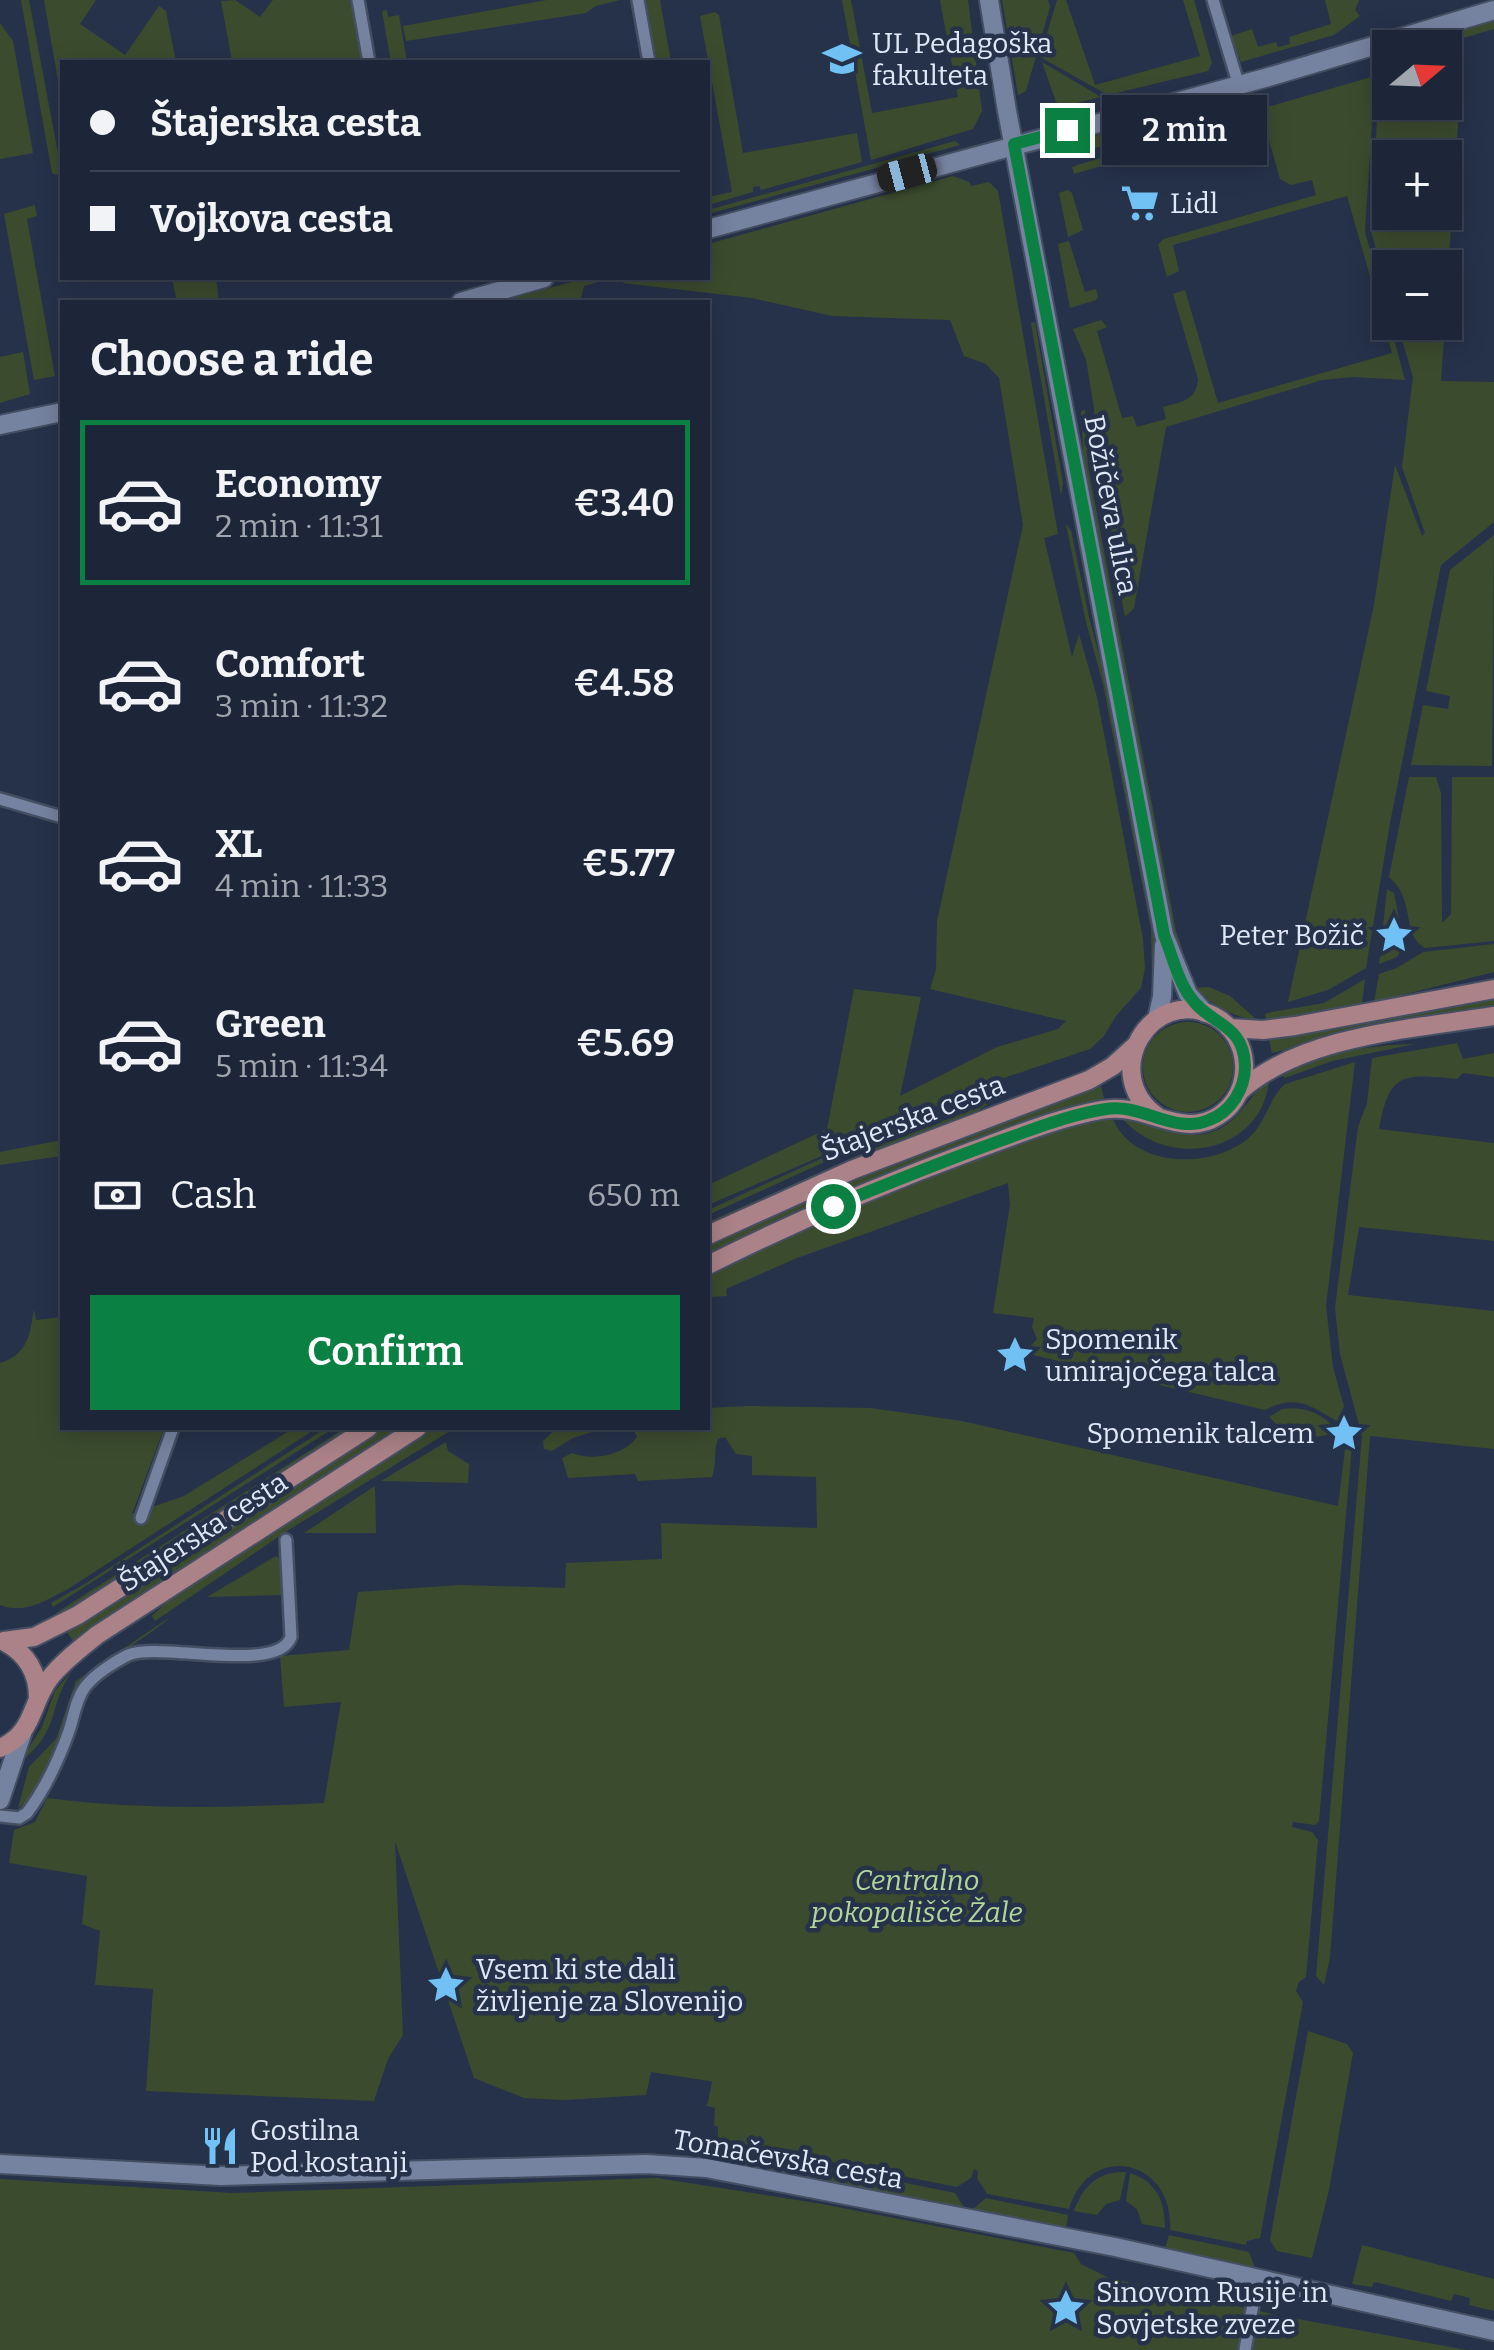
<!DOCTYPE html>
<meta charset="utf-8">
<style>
:root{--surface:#1c2638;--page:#252e40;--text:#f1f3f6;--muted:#a0a5ae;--line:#3a4353;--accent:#0b8043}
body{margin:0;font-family:Bitter,serif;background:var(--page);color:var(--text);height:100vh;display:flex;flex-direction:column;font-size:38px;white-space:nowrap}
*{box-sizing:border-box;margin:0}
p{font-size:32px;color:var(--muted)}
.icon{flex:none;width:55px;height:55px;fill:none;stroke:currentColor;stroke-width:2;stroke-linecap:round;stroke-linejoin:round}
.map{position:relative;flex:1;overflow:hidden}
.panel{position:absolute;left:60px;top:300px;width:650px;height:1130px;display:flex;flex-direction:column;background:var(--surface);border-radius:0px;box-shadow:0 5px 25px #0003,0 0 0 2px var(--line)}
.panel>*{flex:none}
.hud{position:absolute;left:60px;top:60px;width:650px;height:220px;border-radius:0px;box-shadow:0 5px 25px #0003,0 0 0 2px var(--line);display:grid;align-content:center;height:220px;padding:0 30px;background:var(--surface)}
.needle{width:65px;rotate:71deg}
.controls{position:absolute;left:1372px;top:30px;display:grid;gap:20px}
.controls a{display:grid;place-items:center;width:90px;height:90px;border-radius:0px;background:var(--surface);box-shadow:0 5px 25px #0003,0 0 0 2px var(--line);font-size:50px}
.end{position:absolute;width:45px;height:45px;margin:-22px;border:12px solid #0b8043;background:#fff;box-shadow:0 0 0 5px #fff}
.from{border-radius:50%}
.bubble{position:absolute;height:70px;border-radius:0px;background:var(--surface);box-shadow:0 5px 25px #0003,0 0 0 2px var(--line);font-size:32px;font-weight:600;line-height:70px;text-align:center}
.car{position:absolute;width:30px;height:60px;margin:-30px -15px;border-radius:12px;box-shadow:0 0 8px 2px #0007;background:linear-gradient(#222 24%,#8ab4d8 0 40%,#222 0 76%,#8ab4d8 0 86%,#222 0)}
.hud b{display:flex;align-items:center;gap:35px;height:95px;font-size:38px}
.hud b+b{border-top:2px solid var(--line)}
.hud i{width:25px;height:25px;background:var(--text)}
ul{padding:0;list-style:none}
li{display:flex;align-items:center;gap:30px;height:165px;margin:0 20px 15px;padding:0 10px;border:5px solid transparent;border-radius:0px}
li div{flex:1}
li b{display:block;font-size:38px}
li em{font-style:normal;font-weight:600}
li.current{border-color:var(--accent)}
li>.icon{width:90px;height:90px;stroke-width:1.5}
h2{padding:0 30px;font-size:45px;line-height:120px}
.pay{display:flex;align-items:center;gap:25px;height:110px;padding:0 30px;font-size:38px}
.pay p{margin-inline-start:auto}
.button{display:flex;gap:20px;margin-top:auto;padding:20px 30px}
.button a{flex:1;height:115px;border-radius:0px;background:var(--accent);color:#fff;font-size:40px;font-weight:600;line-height:115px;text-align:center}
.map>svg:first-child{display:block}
.green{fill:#3b4c2e;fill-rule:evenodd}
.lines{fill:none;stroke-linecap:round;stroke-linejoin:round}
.street-casing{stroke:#454f63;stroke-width:16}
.secondary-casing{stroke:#454f63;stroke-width:22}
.primary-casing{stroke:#454f63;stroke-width:22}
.street{stroke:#7683a0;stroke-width:11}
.secondary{stroke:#7683a0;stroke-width:18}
.primary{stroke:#aa8287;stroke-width:18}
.route{stroke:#0b8043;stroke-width:12}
.labels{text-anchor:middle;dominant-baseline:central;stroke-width:9;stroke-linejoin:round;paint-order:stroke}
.poi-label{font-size:28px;fill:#e0e8f8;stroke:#26324a;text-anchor:start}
.street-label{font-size:28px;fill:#e0e8f8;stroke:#26324a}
.park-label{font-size:28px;font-style:italic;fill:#b3d79b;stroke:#26324a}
</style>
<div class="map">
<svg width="1494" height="2350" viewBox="0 0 1494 2350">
<rect width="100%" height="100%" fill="#26324a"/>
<g class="green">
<path d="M 21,0 L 29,0 L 61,169 L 57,175 L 52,173 Z"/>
<path d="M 44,0 L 96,0 L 80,24 L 125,55 L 159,6 L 166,11 L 176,62 L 62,62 L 62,103 Z"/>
<path d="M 235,0 L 260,17 L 273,0 L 351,0 L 362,62 L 227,62 L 232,61 L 221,1 Z"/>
<path d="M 547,0 L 620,0 L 596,6 L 586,13 L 406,41 L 403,26 Z"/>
<path d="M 646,0 L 660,0 L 671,62 L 657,62 Z"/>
<path d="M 842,0 L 851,0 L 872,113 L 958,97 L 940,0 L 968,0 L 982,111 L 973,129 L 871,160 Z"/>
<path d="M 1002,0 L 1048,0 L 1050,7 L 1026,91 L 1018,95 Z"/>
<path d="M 1057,0 L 1066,0 L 1095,85 L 1200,56 L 1183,0 L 1194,0 L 1212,63 L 1208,71 L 1108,95 L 1040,57 Z"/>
<path d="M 1325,0 L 1359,0 L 1355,10 L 1360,16 L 1334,35 L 1241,62 L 1231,36 L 1252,29 L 1258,47 L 1276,42 L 1278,47 L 1290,44 L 1289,37 L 1331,24 Z"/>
<path d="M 387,10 L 388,17 L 399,15 L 407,62 L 391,62 L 382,11 Z"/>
<path d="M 715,12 L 719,15 L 743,153 L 857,133 L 862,162 L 761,190 L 759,186 L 753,187 L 753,192 L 708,205 L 708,197 L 732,192 L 700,16 Z"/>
<path d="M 1494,21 L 1494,29 L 1432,47 L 1404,47 Z"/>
<path d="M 0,23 L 13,41 L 33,153 L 0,159 Z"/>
<path d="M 1463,50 L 1445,316 L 1445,268 L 1390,268 L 1390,297 L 1370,228 L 1380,75 L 1390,72 L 1390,102 L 1445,102 L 1445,56 ZM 1390,158 L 1445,158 L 1445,212 L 1390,212 Z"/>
<path d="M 1042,62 L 1101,97 L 1064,106 L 1056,102 Z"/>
<path d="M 1375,76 L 1365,231 L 1405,380 L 1353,377 L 1322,380 L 1166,427 L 1134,608 L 1125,617 L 1098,469 L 1094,408 L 1086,360 L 1073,329 L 1101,320 L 1107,327 L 1097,331 L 1122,418 L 1133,416 L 1137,427 L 1166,419 L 1163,407 C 1180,402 1197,401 1198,379 L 1173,294 L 1185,290 L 1218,403 L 1392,353 L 1347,196 L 1173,245 L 1179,271 L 1167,277 L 1158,244 L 1164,239 L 1316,195 L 1312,180 L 1291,185 L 1280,179 L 1260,109 Z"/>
<path d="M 1221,101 L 1235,104 L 1070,156 L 1066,144 Z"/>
<path d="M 1236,115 L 1240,125 L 1074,174 L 1072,167 Z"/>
<path d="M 955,141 L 960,145 L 708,214 L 708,210 Z"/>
<path d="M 953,176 L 969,182 L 971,186 L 989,182 L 998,191 L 1058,534 L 1044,538 L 1072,657 L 1079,634 L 1097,697 L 1143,939 L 1145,968 L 1141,988 L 1116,1016 L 1103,1037 L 1090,1049 L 995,1081 L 708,1205 L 708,1185 L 827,1129 L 854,989 L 921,997 L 900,1096 L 997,1047 L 1058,1029 L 1066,1021 L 930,989 L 936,969 L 937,921 L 1023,525 L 999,378 L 986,364 L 964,356 L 950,320 L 832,316 L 752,298 L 623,283 L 624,278 L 708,278 L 708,244 Z"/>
<path d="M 1068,190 L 1072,193 L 1083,230 L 1068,237 L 1059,193 Z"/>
<path d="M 35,205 L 37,216 L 27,219 L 55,376 L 34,380 L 4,214 Z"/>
<path d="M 1069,241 L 1085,292 L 1096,289 L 1098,296 L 1096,300 L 1070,308 L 1058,244 Z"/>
<path d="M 172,278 L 216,278 L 219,302 L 177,302 Z"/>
<path d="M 587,278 L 612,278 L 584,286 L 580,302 L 497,302 Z"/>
<path d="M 1035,322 L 1063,483 L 1061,496 L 1031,323 Z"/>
<path d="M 1397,323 L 1445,323 L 1441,381 L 1494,382 L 1494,522 L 1441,565 L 1390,823 L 1366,968 L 1328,990 L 1288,1002 L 1374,605 L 1395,465 L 1422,536 L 1425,533 L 1402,467 L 1413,377 Z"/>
<path d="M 23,352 L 30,394 L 0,403 L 0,357 Z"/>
<path d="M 1085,410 L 1088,466 L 1176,931 L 1190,973 L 1185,972 L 1172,931 L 1084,468 L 1081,411 Z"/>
<path d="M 1066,524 L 1071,530 L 1089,617 L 1110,696 L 1155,928 L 1158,979 L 1152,982 L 1151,929 L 1103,684 L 1085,618 Z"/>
<path d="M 1494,535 L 1492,766 L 1411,765 L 1423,705 L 1448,709 L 1450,696 L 1426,691 L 1450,570 Z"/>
<path d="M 1409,777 L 1436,777 L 1441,793 L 1442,923 L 1451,914 L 1452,777 L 1494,777 L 1494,941 L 1425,948 C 1401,935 1416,899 1389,877 Z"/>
<path d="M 1387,889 L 1394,893 L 1404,944 L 1397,957 L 1379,964 Z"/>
<path d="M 1494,944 L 1494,972 L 1374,1002 L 1379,974 L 1397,968 L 1423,952 Z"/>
<path d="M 1365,979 L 1362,1005 L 1303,1016 L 1266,1019 L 1265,1014 L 1272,1012 L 1324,1003 Z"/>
<path d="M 1209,987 L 1230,996 L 1256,1019 C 1232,1018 1210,1003 1193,988 Z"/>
<path d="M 1494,997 L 1494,1008 L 1341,1036 L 1272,1053 L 1269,1040 Z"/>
<circle cx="1188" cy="1067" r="45"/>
<path d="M 1457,1043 L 1463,1059 L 1494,1053 L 1494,1077 L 1463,1073 L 1457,1079 C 1404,1074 1389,1071 1379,1129 L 1494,1143 L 1494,1241 L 1359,1227 L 1348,1295 L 1494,1311 L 1494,1449 L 1370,1436 L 1330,1958 L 1324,1985 L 1316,1976 L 1362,1436 L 1340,1354 L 1335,1308 L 1358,1127 L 1367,1103 L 1372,1058 Z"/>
<path d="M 1415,1044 L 1332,1061 L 1285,1078 L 1280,1074 C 1324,1053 1367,1045 1415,1044 Z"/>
<path d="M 1355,1062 L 1326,1306 L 1333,1367 L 1350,1428 C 1318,1414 1304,1390 1265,1410 L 1025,1353 L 1037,1339 L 1032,1327 L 1034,1318 L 993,1313 L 1010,1205 L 1008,1183 L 797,1258 L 726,1289 L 727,1296 L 708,1297 L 708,1274 C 792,1233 879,1195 967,1162 C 1014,1144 1062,1123 1113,1119 C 1134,1170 1216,1169 1251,1136 C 1266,1121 1270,1097 1285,1084 Z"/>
<path d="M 1269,1081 C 1261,1155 1166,1170 1122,1118 C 1160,1123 1193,1151 1230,1122 C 1245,1110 1252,1092 1269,1081 Z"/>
<path d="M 1101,1086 L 1104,1098 L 1018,1126 L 708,1256 L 708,1244 L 846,1181 L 979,1128 Z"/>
<path d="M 1001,1089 L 1004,1095 L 970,1115 L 832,1170 L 708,1226 L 708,1222 L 886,1143 L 969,1111 Z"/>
<path d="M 980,1095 L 960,1108 L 829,1160 L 708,1215 L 708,1210 L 827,1156 Z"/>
<path d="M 62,1140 L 62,1156 L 0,1165 L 0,1152 Z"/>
<path d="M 34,1309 L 36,1320 L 62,1317 L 62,1428 L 164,1428 L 132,1514 L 184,1496 L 294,1428 L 317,1428 L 68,1589 C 46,1600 25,1615 0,1605 L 0,1363 C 29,1354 30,1333 34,1309 Z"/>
<path d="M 749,1406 L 871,1408 L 962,1421 L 1338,1506 L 1345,1450 L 1352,1446 L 1319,1821 L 1315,1825 L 1293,1822 L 1292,1827 L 1312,1832 L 1318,1840 L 1306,1977 L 1299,1982 L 1296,1991 L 1303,2002 L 1260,2238 L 1247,2241 L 1246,2245 L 1170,2230 C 1174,2158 1089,2141 1069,2209 L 987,2194 L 977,2178 L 978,2171 L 974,2169 L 971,2178 L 957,2187 L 722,2140 L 718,2138 L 718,2127 L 714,2125 L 715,2108 L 707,2106 L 712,2082 L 709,2081 L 651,2072 L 646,2095 L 565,2100 L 524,2098 L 474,2078 L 395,1841 L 403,2035 L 388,2059 L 374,2101 L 146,2091 L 153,1989 L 95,1985 L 100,1931 L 82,1924 L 87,1876 L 9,1863 L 14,1830 L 35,1822 L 47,1798 C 140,1810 231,1808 324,1803 L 341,1702 L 284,1707 L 280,1656 L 349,1650 L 358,1592 L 460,1585 L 565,1588 L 566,1563 L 662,1559 L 661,1523 L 817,1528 L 816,1477 L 752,1475 L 752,1456 L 736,1454 L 725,1437 L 718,1439 C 713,1452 717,1464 712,1477 L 638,1481 L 635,1474 L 568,1478 L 562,1458 L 572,1453 C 592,1461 624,1456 637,1437 L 633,1428 L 708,1428 L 708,1408 Z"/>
<path d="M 1282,1409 C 1303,1406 1321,1413 1335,1428 L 1334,1433 C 1309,1441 1287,1436 1269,1417 Z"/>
<path d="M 326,1428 L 334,1428 L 53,1607 L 51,1603 L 86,1583 Z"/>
<path d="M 345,1428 L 353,1428 L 58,1616 L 56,1613 Z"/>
<path d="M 382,1428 L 403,1428 L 73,1641 L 67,1632 Z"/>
<path d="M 433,1428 L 455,1428 L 287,1531 L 155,1621 L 152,1616 L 176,1593 Z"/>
<path d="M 557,1428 L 605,1428 L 573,1438 L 552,1451 L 544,1449 L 543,1441 Z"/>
<path d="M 446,1442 L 448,1451 L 469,1464 L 468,1483 L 381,1481 Z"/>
<path d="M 375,1486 L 376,1533 L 304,1533 Z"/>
<path d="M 276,1556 L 281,1560 L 285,1595 L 207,1597 Z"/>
<path d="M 170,1617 C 152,1635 99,1664 89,1678 C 66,1712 53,1788 18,1808 L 29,1767 L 56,1739 L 76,1681 Z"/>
<path d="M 73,1670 C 46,1707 63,1729 19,1763 L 42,1727 L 55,1691 Z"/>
<path d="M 1308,2031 L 1347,2044 L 1353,2053 L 1329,2190 L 1312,2258 L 1277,2251 L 1270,2240 Z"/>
<path d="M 717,2145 L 955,2193 L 965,2209 L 716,2158 Z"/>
<path d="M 1126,2172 L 1120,2200 L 1106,2204 L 1097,2215 L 1074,2211 C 1083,2186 1098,2171 1126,2172 Z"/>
<path d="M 1130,2173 C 1157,2182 1165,2201 1165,2228 L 1142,2224 L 1137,2209 L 1126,2201 Z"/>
<path d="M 657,2178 L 822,2204 L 1074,2253 L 1081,2264 L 1109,2278 L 1287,2317 L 1467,2350 L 0,2350 L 0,2179 L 233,2193 Z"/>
<path d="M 986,2198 L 1068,2215 L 1066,2229 L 971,2211 Z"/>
<path d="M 1169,2235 L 1249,2252 L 1255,2268 L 1165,2249 Z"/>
<path d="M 1362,2245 L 1494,2279 L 1494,2311 L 1469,2305 L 1470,2298 L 1454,2294 L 1451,2301 L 1379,2283 L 1374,2282 L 1372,2287 L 1352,2284 Z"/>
</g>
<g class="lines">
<g class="street-casing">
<g id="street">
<path d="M 358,0 L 369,62"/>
<path d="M 638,0 L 649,62"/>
<path d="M 1213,0 L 1239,86"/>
<path d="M 0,799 L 62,817"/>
<path d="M 141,1518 L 173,1428"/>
<path d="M 0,1816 L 19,1818 L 27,1813 C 45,1789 59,1759 69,1731 C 74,1716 76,1699 85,1687 C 94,1675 114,1662 128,1655 C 159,1641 278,1675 291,1637 L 286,1540"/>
<path d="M 1245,2350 L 1256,2287"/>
</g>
</g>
<g class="secondary-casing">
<g id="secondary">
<path d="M 989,0 L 1007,111 L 1164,935 L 1188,994 L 1205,1013"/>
<path d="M 708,229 L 1265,78 L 1494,10"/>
<path d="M 461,302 L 544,278"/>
<path d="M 0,425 L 62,412"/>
<path d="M 1157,1019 L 1162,997 L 1164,945"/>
<path d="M 0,1800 L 22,1734"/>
<path d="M 0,2164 L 221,2176 L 646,2164 L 706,2168 L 1115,2247 L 1494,2331"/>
</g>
</g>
<g class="primary-casing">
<g id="primary">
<path d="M 1229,1028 L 1263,1030 L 1295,1026 L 1494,989"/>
<path d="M 1240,1091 C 1303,1035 1413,1029 1494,1016"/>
<path d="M 708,1235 L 852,1170 L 1089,1080 L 1113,1066 L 1135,1046"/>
<path d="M 708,1265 C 794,1222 882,1184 972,1151 C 1014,1136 1057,1118 1101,1110 C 1145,1101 1180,1140 1218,1116 C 1255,1093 1252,1036 1214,1016 C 1151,984 1098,1074 1157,1116"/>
<path d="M 4,1641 L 34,1637 L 78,1615 L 368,1428"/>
<path d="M 5,1642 C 27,1654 38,1672 38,1698"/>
<path d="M 0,1748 C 34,1734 30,1705 49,1679 C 62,1662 81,1648 97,1635 L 417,1428"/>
</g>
</g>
<use href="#street" class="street"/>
<use href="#secondary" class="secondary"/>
<use href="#primary" class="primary"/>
</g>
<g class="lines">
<path class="route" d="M 833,1206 C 892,1182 950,1158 1011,1137 C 1042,1126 1073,1114 1106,1109 C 1142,1103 1174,1135 1209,1120 C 1231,1112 1245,1089 1245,1066 C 1244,1023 1210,1025 1191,998 C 1178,981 1172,955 1164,935 L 1014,144 L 1067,130"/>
</g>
<defs>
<g id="university-bare" transform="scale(3)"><path d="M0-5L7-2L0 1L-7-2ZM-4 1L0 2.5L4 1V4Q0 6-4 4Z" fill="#71c1f4" stroke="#26324a" stroke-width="2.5" paint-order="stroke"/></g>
<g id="supermarket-bare" transform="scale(3)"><path d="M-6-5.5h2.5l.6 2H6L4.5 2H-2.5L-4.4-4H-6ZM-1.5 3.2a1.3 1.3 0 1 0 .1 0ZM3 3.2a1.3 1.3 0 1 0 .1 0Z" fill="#71c1f4" stroke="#26324a" stroke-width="2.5" paint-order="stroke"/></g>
<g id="sight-bare" transform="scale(3)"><path d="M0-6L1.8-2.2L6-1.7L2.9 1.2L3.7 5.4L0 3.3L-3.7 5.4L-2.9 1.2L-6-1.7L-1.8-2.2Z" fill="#71c1f4" stroke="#26324a" stroke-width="2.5" paint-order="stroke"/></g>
<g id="restaurant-bare" transform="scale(3)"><path d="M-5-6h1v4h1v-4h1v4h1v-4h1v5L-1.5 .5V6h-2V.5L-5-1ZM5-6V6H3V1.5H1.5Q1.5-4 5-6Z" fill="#71c1f4" stroke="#26324a" stroke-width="2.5" paint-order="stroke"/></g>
</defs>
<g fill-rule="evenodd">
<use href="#university-bare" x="842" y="59"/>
<use href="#supermarket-bare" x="1140" y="203"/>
<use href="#sight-bare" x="1394" y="935"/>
<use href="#sight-bare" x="1015" y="1355"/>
<use href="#sight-bare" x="1344" y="1433"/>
<use href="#sight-bare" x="446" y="1985"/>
<use href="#restaurant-bare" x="220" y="2146"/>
<use href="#sight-bare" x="1066" y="2308"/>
</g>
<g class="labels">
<g class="poi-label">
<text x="872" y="43">UL Pedagoška<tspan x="872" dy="32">fakulteta</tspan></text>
<text x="1170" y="203">Lidl</text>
<text x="1364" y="935" text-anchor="end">Peter Božič</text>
<text x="1045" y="1339">Spomenik<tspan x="1045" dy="32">umirajočega talca</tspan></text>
<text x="1314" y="1433" text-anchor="end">Spomenik talcem</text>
<text x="476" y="1969">Vsem ki ste dali<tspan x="476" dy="32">življenje za Slovenijo</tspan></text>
<text x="250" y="2130">Gostilna<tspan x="250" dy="32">Pod kostanji</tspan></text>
<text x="1096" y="2292">Sinovom Rusije in<tspan x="1096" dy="32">Sovjetske zveze</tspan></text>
</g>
<g class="street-label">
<text transform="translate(1111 505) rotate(79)">Božičeva ulica</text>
<text transform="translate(913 1118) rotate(-21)">Štajerska cesta</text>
<text transform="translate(203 1532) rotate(-33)">Štajerska cesta</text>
<text transform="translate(788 2159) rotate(10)">Tomačevska cesta</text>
</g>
<g class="park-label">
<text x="917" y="1880">Centralno<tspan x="917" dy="32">pokopališče Žale</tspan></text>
</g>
</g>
</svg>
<div class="controls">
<a><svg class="needle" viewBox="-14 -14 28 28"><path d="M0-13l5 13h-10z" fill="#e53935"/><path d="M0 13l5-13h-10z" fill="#a0a5ae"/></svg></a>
<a>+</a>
<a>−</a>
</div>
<i class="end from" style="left:833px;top:1206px"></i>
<i class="end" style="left:1067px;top:130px"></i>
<div class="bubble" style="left:1102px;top:95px;width:165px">2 min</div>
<i class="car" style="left:907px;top:173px;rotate:255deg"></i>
<div class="hud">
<b><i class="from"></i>Štajerska cesta</b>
<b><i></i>Vojkova cesta</b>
</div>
<section class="panel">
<h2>Choose a ride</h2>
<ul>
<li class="current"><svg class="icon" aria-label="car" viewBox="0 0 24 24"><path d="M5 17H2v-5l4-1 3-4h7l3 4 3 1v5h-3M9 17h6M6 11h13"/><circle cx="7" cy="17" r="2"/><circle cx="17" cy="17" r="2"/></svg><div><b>Economy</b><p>2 min · 11:31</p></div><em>€3.40</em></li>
<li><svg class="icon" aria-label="car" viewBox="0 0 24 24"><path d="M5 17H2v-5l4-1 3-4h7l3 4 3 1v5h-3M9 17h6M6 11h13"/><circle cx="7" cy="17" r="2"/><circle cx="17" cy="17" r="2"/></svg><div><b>Comfort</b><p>3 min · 11:32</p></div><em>€4.58</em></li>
<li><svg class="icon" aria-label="car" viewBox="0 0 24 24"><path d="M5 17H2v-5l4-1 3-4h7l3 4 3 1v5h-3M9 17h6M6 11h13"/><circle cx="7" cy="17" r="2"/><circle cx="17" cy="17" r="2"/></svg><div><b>XL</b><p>4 min · 11:33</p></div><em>€5.77</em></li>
<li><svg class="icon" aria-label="car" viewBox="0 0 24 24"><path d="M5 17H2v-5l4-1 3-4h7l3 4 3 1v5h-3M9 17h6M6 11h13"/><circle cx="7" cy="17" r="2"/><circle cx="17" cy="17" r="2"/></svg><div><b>Green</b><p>5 min · 11:34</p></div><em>€5.69</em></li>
</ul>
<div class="pay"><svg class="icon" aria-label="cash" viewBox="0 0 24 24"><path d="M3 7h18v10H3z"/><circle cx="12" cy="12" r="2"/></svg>Cash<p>650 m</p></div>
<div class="button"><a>Confirm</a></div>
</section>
</div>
